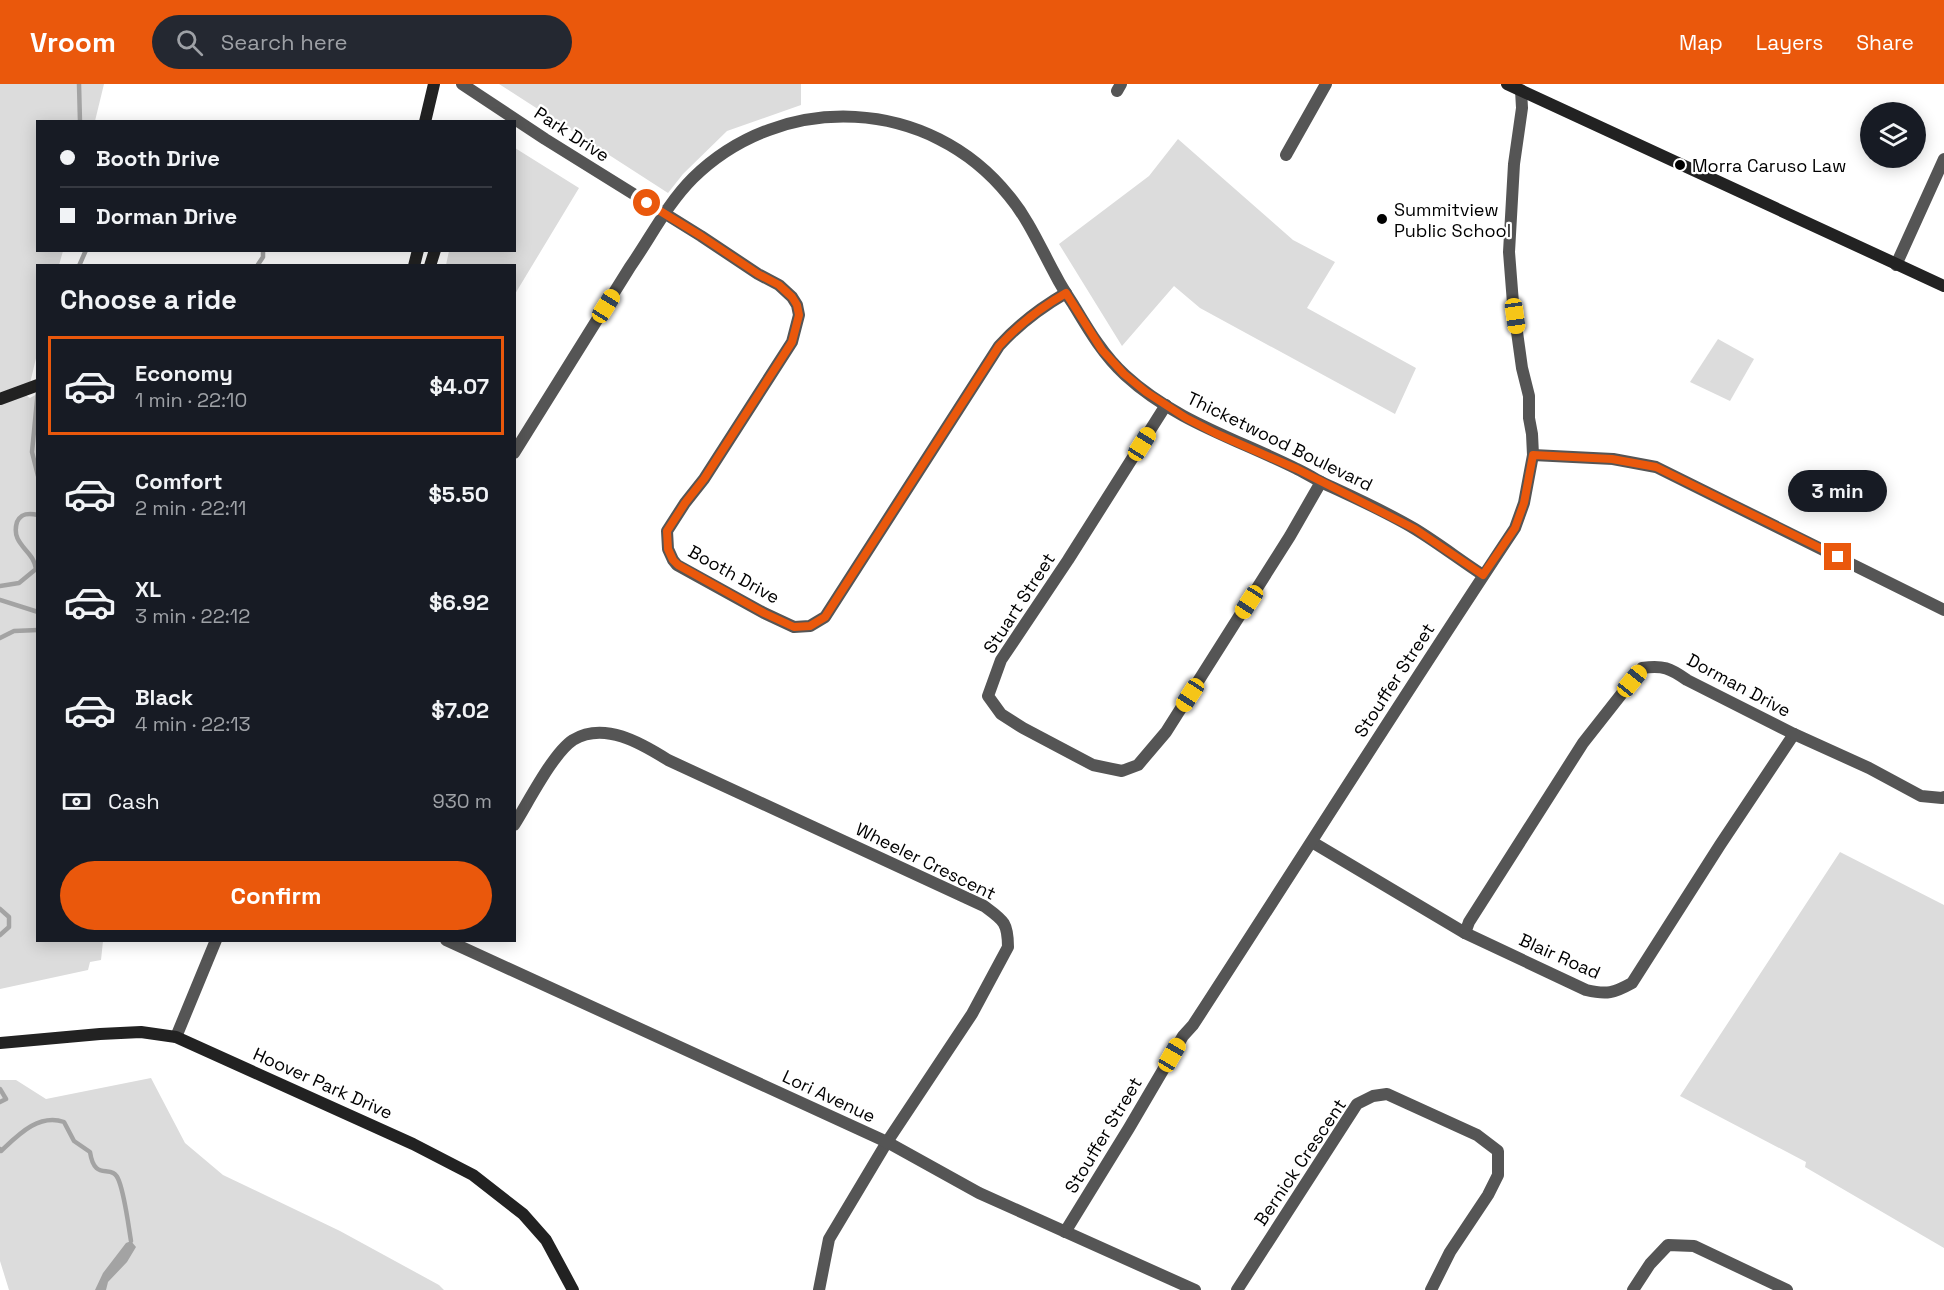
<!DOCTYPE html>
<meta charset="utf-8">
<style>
:root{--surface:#171b24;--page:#242831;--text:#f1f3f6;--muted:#9ea1a6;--line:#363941;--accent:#ea580c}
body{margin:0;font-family:"Space Grotesk",sans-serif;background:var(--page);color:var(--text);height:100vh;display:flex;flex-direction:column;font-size:22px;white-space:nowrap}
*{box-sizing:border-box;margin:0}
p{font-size:20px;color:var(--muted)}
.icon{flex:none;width:33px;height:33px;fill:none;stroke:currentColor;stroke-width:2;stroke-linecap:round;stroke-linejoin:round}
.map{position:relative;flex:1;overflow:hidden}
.panel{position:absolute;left:36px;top:180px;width:480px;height:678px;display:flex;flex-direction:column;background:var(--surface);border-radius:0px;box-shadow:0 3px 15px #0003}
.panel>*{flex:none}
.top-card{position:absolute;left:36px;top:36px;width:480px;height:132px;border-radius:0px;box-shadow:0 3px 15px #0003;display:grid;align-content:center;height:132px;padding:0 24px;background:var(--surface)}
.buttons{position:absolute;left:1860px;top:18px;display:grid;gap:12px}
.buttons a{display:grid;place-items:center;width:66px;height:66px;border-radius:50%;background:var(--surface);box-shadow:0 3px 15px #0003;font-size:30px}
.end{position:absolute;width:27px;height:27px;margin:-14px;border:8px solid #ea580c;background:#fff;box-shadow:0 0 0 3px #fff}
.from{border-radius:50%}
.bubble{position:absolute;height:42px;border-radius:21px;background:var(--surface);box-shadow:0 3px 15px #0003;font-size:20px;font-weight:800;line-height:42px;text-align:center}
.car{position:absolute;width:18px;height:36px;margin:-18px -9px;border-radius:8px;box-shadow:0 0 4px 2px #0007;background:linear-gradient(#f5c518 24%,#345 0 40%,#f5c518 0 76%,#345 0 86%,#f5c518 0)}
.top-card b{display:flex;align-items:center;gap:21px;height:57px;font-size:22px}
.top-card b+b{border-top:2px solid var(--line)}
.top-card i{width:15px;height:15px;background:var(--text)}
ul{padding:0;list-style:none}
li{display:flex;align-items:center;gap:18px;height:99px;margin:0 12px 9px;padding:0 12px;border:3px solid transparent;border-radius:0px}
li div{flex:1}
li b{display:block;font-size:22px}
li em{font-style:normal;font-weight:800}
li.on{border-color:var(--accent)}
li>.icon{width:54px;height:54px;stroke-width:1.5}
h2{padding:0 24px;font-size:27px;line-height:72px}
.pay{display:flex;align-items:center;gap:15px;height:66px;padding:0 24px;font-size:22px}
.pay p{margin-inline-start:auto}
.button{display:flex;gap:12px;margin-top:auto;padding:12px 24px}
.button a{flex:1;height:69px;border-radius:36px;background:var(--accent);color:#fff;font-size:24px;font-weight:800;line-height:69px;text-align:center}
header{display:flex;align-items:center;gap:36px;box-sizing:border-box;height:84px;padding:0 30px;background:var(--accent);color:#fff}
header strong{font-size:28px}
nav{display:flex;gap:33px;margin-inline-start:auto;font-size:21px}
.search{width:420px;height:54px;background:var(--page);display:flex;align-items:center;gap:15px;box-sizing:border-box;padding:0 21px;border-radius:33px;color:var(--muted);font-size:22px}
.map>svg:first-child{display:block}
.green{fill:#dcdcdc}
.water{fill:#a3a3a3}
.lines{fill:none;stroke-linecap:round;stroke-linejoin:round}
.stream{stroke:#a3a3a3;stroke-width:4.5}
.street{stroke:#555;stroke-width:12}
.secondary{stroke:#222;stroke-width:12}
.route{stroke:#ea580c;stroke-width:8}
.poi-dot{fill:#000;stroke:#fff;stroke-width:2}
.labels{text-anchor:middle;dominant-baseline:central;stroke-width:4.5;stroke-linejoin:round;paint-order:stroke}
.street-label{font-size:18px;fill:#000;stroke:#fff}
.poi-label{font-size:18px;fill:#000;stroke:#fff;text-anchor:start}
</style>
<header>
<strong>Vroom</strong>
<div class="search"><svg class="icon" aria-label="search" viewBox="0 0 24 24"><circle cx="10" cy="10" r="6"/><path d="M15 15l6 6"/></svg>Search here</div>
<nav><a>Map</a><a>Layers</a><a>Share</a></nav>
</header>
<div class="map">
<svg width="1944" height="1206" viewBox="0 0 1944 1206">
<rect width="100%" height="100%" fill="#fff"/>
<g class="green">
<path d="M 0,0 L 104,0 L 95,37 L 38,38 L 38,166 L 63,167 L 59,181 L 38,182 L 37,270 L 27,312 L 30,314 L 37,310 L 38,856 L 103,857 L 101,876 L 90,878 L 88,886 L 0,905 Z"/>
<path d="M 499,0 L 801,0 L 801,21 L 727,47 L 683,90 L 668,109 Z"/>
<path d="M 1178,55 L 1293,156 L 1335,178 L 1307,224 L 1416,284 L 1395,330 L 1200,224 L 1174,202 L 1122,262 L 1059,160 L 1149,92 Z"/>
<path d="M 515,64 L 579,104 L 515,210 L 514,182 L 446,181 L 449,167 L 514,166 Z"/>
<path d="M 1718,255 L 1754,275 L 1730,317 L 1690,298 Z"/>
<path d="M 1840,768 L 1944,821 L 1944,1164 L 1805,1083 L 1806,1078 L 1680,1012 Z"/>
<path d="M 151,994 L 185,1059 L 223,1091 L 340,1147 L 439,1201 L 444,1206 L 9,1206 L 0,1177 L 0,996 L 16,996 L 46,1015 Z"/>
</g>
<path class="water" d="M 131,1157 L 136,1163 L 127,1178 L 108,1198 L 106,1206 L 95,1206 L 103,1189 L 126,1159 Z"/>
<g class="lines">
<g class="stream">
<path d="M 79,0 L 80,38"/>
<path d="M 79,182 L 86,166"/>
<path d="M 257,182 L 263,173 L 263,166"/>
<path d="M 38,306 L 32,368 L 38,392"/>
<path d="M 0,502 L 19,499 L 36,485 C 34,466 10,461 17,438 C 21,429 29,429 38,431"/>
<path d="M 0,516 L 38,528"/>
<path d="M 0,554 L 14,547 L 38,546"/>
<path d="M 0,825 L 9,833 L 9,843 L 0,851"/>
<path d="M 0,1005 L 6,1015 L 0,1018"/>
<path d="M 0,1065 L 1,1067 C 18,1051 39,1029 64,1038 L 74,1057 L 90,1068 C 95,1100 112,1077 119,1097 C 125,1113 128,1139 131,1157"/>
</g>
<g class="street">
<path d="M 462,0 L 545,55 L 701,152 L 758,190 L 779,201 L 792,213 L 797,221 L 799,231 L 792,258 L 704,395 L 685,419 L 667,447 L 668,465 L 673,476 L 677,481 L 764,529 L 794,543 L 810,542 L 825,533 L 999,262 C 1019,240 1040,224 1066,209"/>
<path d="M 1117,7 L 1121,0"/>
<path d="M 1286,71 L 1326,0"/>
<path d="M 1896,181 L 1944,75"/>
<path d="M 1166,321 L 1068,476 L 1001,576 L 988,612 L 1001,630 L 1023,644 L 1093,681 L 1122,687 L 1138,681 L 1166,648 L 1290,452 L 1321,398"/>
<path d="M 514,369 L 630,183 C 651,153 667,120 693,94 C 783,6 930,13 1009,112 C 1029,136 1041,165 1056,192 C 1061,202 1067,211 1073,220 C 1088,245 1103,271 1125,291 C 1175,337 1237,355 1297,385 C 1306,389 1313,394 1321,398 C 1353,413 1385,427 1415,445 C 1438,459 1460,476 1483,491"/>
<path d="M 1533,371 L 1613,375 L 1656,383 L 1944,526"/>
<path d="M 514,741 C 528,719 553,669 573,656 C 604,637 641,659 668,676 L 984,822 C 1003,836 1008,838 1008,863 L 972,930 L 887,1058 L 829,1155 L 819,1206"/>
<path d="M 1312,758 L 1465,849 L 1586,906 C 1607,911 1614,909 1632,899 L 1720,761 L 1794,650"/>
<path d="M 1465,849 L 1469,838 L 1583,659 L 1642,584 C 1663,581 1670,584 1687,596 L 1794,650 L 1869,684 L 1921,712 L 1942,714 L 1944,713"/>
<path d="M 446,856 L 887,1058 L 979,1109 L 1195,1206"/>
<path d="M 176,953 L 216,856"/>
<path d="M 1065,1148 L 1129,1044 L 1183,952 L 1193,941 C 1301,775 1406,608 1515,444 L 1524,419 L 1533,371 L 1532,350 L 1529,334 L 1529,312 L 1522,284 L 1513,219 L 1509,168 L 1514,80 L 1522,24 L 1521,6"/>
<path d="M 1237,1206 L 1357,1020 L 1373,1012 L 1387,1010 L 1477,1051 L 1498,1067 L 1498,1091 L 1488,1111 L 1450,1168 L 1431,1206"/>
<path d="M 1633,1206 L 1650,1180 L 1668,1161 L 1694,1162 L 1787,1206"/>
</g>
<g class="secondary">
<path d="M 1507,0 L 1944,202"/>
<path d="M 425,38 L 434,0"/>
<path d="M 414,182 L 418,166"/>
<path d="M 430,182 L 435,166"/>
<path d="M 0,315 L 38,301"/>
<path d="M 0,959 L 100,950 L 141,948 L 176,953 L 413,1060 L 473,1091 L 523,1130 L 546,1156 L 573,1206"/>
</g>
</g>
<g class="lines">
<path class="route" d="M 647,119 L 701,152 L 758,190 L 779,201 L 792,213 L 797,221 L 799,231 L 792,258 L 704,395 L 685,419 L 667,447 L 668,465 L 673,476 L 678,481 L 764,529 L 794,543 L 810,542 L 825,533 L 999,262 C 1019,240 1040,224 1066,209 L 1102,266 L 1124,290 L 1146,308 L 1186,334 L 1215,349 L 1297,385 L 1415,445 L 1483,491 L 1515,444 L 1524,419 L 1533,371 L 1612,375 L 1656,383 L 1838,473"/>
</g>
<g class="poi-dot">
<circle cx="1680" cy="81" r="6"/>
<circle cx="1382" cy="135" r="6"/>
</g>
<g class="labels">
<g class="street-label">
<text transform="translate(572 50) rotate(33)">Park Drive</text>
<text transform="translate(1280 357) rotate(26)">Thicketwood Boulevard</text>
<text transform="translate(734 490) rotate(29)">Booth Drive</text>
<text transform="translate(1019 519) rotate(-57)">Stuart Street</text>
<text transform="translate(1394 596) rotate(-57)">Stouffer Street</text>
<text transform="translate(1739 601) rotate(28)">Dorman Drive</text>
<text transform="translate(926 777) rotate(26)">Wheeler Crescent</text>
<text transform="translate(1560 872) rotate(24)">Blair Road</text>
<text transform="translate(323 999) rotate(24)">Hoover Park Drive</text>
<text transform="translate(829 1012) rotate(25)">Lori Avenue</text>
<text transform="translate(1103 1051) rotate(-59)">Stouffer Street</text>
<text transform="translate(1300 1078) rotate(-56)">Bernick Crescent</text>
</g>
<g class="poi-label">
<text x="1692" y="81">Morra Caruso Law</text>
<text x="1394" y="125">Summitview<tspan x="1394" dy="21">Public School</tspan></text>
</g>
</g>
</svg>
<div class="buttons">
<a><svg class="icon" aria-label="layers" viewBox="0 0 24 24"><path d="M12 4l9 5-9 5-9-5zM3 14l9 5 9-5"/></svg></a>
</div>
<i class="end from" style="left:647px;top:119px"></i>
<i class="end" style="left:1838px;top:473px"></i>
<div class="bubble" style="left:1788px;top:386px;width:99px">3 min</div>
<i class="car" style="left:606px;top:222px;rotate:32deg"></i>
<i class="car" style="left:1515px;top:232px;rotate:172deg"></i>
<i class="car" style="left:1142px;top:360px;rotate:32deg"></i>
<i class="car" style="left:1249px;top:518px;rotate:213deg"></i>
<i class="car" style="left:1632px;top:597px;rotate:39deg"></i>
<i class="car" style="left:1190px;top:611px;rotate:213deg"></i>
<i class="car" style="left:1172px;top:971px;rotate:30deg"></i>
<div class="top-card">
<b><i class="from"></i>Booth Drive</b>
<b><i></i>Dorman Drive</b>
</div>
<section class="panel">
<h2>Choose a ride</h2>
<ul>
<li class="on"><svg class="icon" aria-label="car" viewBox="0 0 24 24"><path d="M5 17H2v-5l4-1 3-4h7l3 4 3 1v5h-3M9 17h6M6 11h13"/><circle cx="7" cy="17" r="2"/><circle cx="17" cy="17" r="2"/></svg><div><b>Economy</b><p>1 min · 22:10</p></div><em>$4.07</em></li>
<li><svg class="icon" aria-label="car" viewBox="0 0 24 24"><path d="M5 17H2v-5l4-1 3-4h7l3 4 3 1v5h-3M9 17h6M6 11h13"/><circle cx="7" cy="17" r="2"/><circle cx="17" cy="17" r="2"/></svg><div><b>Comfort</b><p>2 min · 22:11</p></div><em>$5.50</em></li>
<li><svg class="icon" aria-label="car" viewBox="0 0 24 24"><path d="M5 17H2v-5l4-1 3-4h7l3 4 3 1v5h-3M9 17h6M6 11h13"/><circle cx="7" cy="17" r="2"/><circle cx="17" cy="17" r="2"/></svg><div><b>XL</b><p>3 min · 22:12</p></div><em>$6.92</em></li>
<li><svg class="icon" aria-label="car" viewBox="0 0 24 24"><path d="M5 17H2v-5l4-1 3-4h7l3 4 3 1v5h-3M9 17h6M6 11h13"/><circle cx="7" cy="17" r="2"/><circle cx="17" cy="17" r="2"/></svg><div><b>Black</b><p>4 min · 22:13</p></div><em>$7.02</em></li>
</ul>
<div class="pay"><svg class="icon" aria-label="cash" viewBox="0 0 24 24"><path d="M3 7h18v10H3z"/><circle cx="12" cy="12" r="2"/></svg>Cash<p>930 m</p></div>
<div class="button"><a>Confirm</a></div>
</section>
</div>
